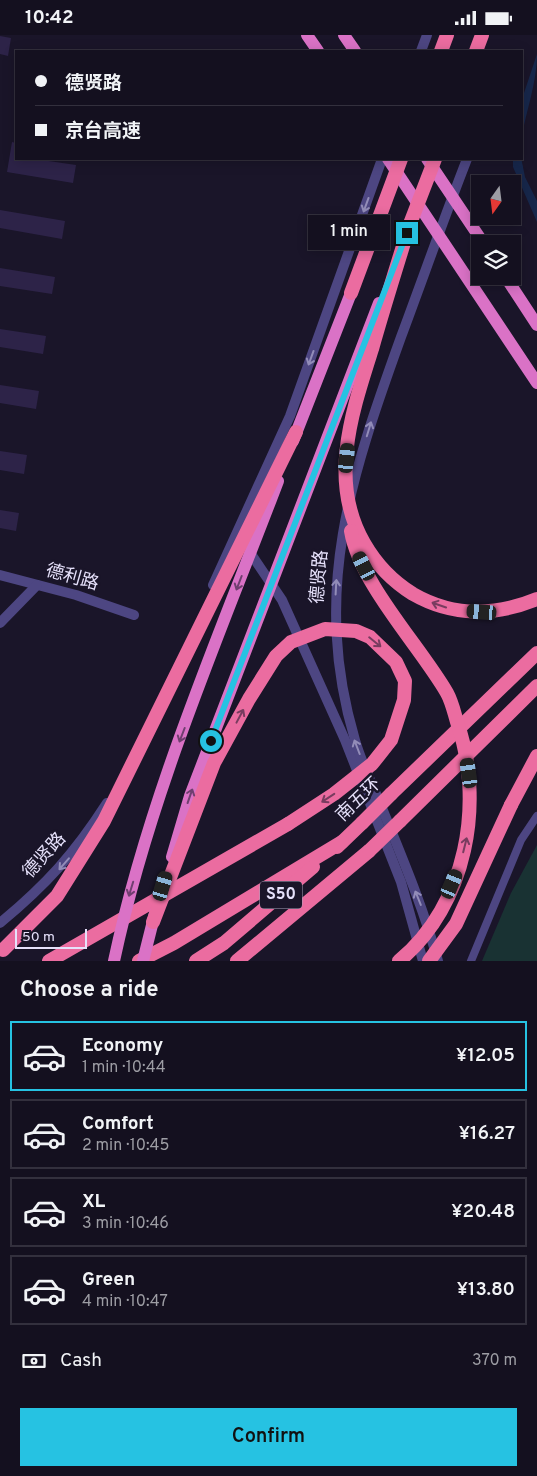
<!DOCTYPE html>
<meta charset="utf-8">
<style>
:root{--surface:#14101f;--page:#1d1928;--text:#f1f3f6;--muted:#9d9da4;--line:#33303d;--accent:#26c2e2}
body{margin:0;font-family:Overpass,"Noto Sans SC",sans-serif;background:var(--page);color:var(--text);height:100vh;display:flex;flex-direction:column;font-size:19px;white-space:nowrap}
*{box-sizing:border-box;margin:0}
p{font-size:16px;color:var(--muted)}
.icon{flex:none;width:28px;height:28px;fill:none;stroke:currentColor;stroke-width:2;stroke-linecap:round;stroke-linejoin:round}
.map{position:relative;height:926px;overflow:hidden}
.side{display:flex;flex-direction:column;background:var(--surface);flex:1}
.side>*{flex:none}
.top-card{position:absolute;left:15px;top:15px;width:508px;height:110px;border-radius:0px;box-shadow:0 2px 12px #0003,0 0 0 1px var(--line);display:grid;align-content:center;height:110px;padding:0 20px;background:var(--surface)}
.needle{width:32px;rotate:194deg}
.controls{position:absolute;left:471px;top:140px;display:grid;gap:10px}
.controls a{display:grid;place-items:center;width:50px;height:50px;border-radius:0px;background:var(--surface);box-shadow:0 2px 12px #0003,0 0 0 1px var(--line);font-size:25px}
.scale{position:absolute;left:15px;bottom:12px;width:72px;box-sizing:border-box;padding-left:5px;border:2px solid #e6e1fb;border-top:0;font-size:14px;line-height:18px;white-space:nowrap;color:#e6e1fb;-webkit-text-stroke:4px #1a1529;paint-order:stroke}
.end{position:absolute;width:22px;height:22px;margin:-11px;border:6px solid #26c2e2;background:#111;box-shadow:0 0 0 2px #111}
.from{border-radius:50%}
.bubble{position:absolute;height:35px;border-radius:0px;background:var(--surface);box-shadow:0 2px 12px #0003,0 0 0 1px var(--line);font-size:16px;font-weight:600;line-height:35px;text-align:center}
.car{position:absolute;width:15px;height:30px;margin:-15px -8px;border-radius:6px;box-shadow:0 0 4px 1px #0007;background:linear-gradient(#222 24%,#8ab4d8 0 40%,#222 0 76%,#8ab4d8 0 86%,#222 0)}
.top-card b{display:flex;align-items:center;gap:18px;height:48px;font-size:19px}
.top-card b+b{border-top:1px solid var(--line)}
.top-card i{width:12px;height:12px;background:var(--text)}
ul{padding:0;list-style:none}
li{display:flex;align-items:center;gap:15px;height:70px;margin:0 10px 8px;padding:0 10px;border:2px solid var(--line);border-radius:0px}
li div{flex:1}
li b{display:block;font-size:19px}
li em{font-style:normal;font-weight:600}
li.on{border-color:var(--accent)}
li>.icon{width:45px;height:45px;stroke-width:1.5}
h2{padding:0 20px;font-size:22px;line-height:60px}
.pay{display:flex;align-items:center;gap:12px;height:55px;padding:0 20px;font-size:19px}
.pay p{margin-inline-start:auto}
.button{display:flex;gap:10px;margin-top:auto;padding:10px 20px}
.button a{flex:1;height:58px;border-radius:0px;background:var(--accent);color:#111;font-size:20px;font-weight:600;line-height:58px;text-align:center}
.status{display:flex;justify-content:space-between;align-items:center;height:35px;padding:0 25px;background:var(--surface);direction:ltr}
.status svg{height:14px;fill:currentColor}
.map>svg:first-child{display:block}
.green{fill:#193233}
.water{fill:#17274b}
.building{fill:#2d2348}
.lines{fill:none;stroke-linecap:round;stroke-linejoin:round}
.minor{stroke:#4d4682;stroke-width:8}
.tertiary{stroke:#4d4682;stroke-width:10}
.trunk{stroke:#da72c6;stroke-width:12}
.motorway{stroke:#eb6ca0;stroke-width:14}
.trunk-bridge{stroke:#da72c6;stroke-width:12}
.motorway-bridge{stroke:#eb6ca0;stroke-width:14}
.oneway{stroke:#928cb8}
.oneway2{stroke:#703f70}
.oneway3{stroke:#783c5f}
.route{stroke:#26c2e2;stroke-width:6}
.labels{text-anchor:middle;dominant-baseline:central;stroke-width:5;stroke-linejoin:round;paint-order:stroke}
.shield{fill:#1a1529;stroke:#a9a4bc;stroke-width:1}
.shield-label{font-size:16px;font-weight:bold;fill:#e6e1fb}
.street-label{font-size:18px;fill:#e6e1fb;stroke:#1a1529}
</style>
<div class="status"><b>10:42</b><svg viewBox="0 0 49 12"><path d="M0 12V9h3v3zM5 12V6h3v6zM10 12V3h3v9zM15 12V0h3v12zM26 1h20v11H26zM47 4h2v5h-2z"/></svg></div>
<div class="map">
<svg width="537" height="926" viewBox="0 0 537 926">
<rect width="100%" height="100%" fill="#1a1529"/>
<path class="green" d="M 537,810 L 537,926 L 482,926 L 511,858 Z"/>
<g class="water">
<path d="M 537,19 C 537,48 526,76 521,105 L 521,67 Z"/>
<path d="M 521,122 L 525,142 L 537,166 L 537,187 L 513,132 L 513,124 Z"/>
</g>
<g class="building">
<path d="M 0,1 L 11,3 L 8,21 L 0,19 Z"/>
<path d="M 12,107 L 16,108 L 16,124 L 35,124 L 76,130 L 73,148 L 7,137 Z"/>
<path d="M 0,175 L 65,186 L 62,204 L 0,193 Z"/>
<path d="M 0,233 L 55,242 L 52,259 L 0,251 Z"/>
<path d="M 0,294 L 46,301 L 43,319 L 0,312 Z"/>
<path d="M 0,350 L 39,356 L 36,374 L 0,368 Z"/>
<path d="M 0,416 L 27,420 L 24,439 L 0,435 Z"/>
<path d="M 0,475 L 19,478 L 16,496 L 0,493 Z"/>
</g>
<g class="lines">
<path class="minor" d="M 471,926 L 521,805 L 537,781"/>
<g class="tertiary">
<path d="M 421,16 L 427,0"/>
<path d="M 247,513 L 282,565 L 345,705 L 401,847 L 423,926"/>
<path d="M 0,540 L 76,560 L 134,580"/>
<path d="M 213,550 L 290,381 L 382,124"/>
<path d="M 0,588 L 37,550"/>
<path d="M 0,888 C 46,850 75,818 107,768"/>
<path d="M 438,926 C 423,871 401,820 380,768 C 371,747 361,726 355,705 C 311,556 351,441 401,302 C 423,243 444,183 467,124"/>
</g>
<g class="trunk">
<path d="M 307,0 L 318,16"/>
<path d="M 344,0 L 355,16"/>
<path d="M 388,124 L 537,348"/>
<path d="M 427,124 L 484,209"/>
<path d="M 505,241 L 537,290"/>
</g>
<g class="motorway">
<path d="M 441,16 L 447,0"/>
<path d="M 391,759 L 537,618"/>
<path d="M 511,770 L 537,721"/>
<path d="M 400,786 L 537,651"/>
<path d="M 337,812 L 362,788"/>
<path d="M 49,926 L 288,789"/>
<path d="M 139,926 L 174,908 L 342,807"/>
<path d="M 196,926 L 224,908 L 313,832"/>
<path d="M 237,926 L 369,816"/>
</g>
<g class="trunk-bridge">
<path d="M 293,406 L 351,258"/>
<path d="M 172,822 L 190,761 L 379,268"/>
<path d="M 114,926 C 149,761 218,604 278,446"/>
<path d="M 143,926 L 155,878"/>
</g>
<g class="motorway-bridge">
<path d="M 476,16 L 482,0"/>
<path d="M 407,198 C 395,237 383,275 372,314 C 352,377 328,446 364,508 C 376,529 392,546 413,559 C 453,582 496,581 537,564"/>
<path d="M 403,207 L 435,124"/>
<path d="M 351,258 L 401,124"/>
<path d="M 351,496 C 360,549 420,611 447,658 C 452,667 454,677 457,687 C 485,767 467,870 399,926"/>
<path d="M 362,788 L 391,759"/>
<path d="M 369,816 L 400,786"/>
<path d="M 153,887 L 214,728 L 249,664 L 276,621 L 291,607 L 325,594 L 356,596 L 370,602 L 396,627 L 405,646 L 404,665 L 391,705 L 372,729 L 334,759 L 288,789"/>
<path d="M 3,915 L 57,861 L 104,786 L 296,397"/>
<path d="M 429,926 L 456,889 L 511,770"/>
</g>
</g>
<defs><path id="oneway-shaft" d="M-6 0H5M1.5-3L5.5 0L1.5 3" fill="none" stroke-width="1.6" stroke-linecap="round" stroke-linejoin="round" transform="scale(1.25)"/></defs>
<g class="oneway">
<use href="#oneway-shaft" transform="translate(366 170) rotate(110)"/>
<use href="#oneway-shaft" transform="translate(311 323) rotate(110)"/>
<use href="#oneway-shaft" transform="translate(369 394) rotate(-73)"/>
<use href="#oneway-shaft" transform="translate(336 552) rotate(-87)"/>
<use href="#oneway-shaft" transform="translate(357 712) rotate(-111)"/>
<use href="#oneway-shaft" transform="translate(64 829) rotate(131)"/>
<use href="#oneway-shaft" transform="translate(418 863) rotate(-112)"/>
</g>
<g class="oneway2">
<use href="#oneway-shaft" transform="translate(239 548) rotate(111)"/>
<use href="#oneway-shaft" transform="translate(182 700) rotate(111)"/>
<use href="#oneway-shaft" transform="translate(190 761) rotate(-71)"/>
<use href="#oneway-shaft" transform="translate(131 854) rotate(107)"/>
</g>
<g class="oneway3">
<use href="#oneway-shaft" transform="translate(439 570) rotate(-161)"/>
<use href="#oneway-shaft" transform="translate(375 607) rotate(39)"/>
<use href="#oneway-shaft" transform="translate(240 681) rotate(-62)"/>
<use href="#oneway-shaft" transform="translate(328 763) rotate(147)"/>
<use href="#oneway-shaft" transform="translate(465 810) rotate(-76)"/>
</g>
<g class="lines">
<path class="route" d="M 211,706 L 407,198"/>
</g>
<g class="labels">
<rect class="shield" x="260" y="846.5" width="42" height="27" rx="4"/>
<g class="shield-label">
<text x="281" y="860">S50</text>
</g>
<g class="street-label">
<text transform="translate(320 542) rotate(-85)">德贤路</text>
<text transform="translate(72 543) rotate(16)">德利路</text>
<text transform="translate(359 765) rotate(-44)">南五环</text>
<text transform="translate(45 821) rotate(-48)">德贤路</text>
</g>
</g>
</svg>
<div class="controls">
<a><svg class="needle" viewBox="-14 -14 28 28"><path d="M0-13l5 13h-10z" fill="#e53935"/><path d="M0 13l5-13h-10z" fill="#9d9da4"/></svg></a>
<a><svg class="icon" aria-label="layers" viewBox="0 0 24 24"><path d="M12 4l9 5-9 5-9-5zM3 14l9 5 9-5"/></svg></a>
</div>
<div class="scale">50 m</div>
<i class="end from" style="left:211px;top:706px"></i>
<i class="end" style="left:407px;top:198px"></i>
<div class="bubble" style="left:308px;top:180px;width:82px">1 min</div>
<i class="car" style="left:347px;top:423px;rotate:6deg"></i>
<i class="car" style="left:364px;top:531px;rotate:333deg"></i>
<i class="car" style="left:482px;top:577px;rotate:274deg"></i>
<i class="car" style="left:469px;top:738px;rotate:352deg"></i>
<i class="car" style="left:452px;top:849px;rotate:23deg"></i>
<i class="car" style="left:163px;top:851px;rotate:17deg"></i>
<div class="top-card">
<b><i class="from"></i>德贤路</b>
<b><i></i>京台高速</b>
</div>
</div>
<section class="side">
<h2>Choose a ride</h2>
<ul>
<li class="on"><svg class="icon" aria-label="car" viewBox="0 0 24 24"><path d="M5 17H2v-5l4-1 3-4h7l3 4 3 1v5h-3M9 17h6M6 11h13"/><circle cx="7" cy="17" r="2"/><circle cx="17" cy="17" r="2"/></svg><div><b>Economy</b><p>1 min · 10:44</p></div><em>¥12.05</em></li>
<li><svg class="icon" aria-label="car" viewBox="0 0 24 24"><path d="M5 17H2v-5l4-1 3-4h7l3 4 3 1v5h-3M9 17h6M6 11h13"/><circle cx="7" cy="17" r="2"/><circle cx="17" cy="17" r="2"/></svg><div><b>Comfort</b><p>2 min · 10:45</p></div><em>¥16.27</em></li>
<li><svg class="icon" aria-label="car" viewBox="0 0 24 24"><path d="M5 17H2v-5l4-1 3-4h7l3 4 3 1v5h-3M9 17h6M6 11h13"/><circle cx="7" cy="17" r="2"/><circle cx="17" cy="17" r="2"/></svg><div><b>XL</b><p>3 min · 10:46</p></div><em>¥20.48</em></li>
<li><svg class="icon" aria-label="car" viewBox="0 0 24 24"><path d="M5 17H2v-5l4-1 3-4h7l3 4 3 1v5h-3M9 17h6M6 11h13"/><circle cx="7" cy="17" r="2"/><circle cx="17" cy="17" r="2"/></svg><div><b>Green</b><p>4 min · 10:47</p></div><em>¥13.80</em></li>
</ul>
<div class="pay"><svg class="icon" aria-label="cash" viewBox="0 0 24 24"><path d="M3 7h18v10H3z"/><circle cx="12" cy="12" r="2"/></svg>Cash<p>370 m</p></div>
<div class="button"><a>Confirm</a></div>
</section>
